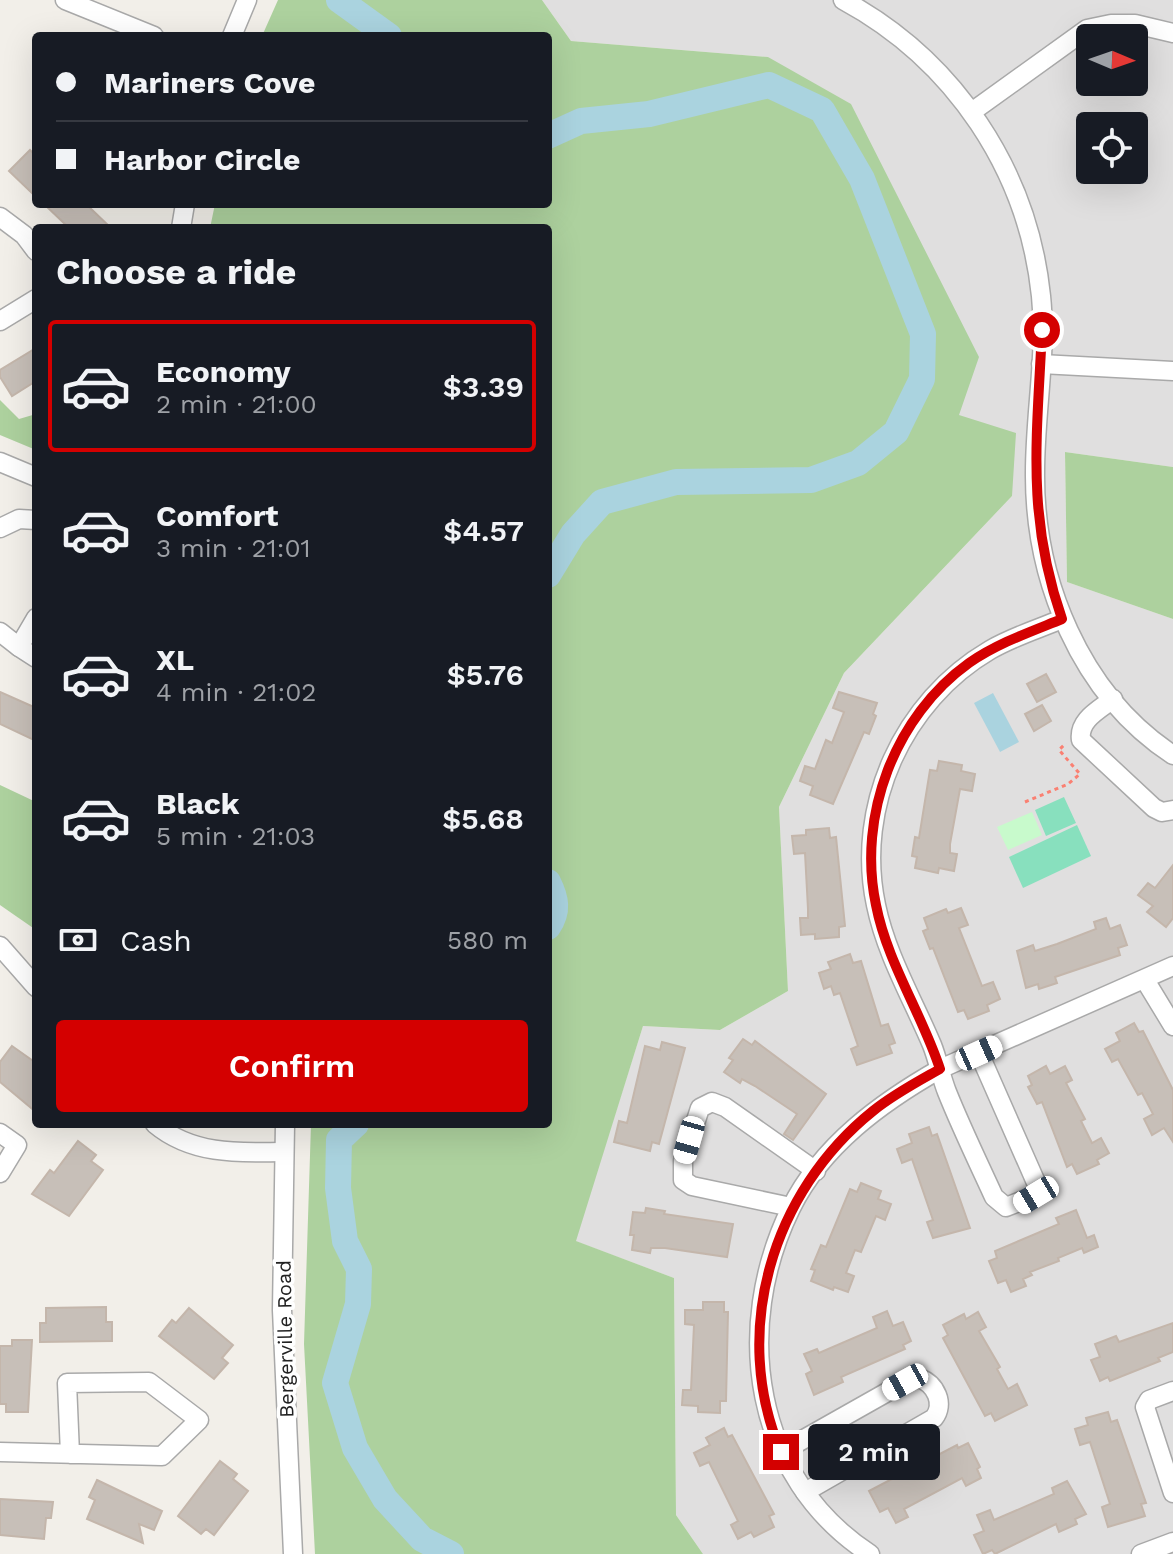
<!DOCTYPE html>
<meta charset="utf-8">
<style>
:root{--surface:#171b24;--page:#242831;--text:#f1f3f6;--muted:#9ea1a6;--line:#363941;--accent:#d40000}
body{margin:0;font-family:"Work Sans",sans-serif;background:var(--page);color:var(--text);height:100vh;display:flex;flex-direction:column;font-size:30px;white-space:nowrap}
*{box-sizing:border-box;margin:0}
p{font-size:26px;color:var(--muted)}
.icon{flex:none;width:44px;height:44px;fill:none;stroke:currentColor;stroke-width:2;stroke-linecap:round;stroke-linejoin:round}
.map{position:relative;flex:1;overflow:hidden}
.panel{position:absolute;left:32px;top:224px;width:520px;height:904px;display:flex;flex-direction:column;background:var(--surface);border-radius:8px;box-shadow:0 8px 32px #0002}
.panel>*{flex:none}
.guide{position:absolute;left:32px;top:32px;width:520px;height:176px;border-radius:8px;box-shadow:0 8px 32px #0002;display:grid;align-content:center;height:176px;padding:0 24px;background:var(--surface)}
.needle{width:52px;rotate:92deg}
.controls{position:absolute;left:1076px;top:24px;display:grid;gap:16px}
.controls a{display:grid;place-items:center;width:72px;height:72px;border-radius:8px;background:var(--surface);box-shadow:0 8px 32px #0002;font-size:40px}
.end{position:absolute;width:36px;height:36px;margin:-18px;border:10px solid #d40000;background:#fff;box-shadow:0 0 0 4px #fff}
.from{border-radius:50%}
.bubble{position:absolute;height:56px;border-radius:8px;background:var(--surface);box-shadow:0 8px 32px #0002;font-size:26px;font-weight:600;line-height:56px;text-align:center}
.car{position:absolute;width:24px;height:48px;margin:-24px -12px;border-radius:10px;box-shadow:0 0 6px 2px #0007;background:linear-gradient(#fff 24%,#345 0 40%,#fff 0 76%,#345 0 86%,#fff 0)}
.guide b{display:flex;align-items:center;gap:28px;height:76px;font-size:30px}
.guide b+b{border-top:2px solid var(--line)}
.guide i{width:20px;height:20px;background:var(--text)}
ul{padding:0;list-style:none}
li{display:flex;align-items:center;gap:24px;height:132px;margin:0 16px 12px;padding:0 8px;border:4px solid transparent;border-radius:8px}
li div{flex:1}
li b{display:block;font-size:30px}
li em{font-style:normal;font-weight:600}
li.on{border-color:var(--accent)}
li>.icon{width:72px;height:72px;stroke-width:1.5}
h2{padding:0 24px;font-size:36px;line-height:96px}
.pay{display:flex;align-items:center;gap:20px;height:88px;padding:0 24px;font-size:30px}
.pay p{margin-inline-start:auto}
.primary-button{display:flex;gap:16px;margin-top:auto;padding:16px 24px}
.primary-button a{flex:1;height:92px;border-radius:8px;background:var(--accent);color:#fff;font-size:32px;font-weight:600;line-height:92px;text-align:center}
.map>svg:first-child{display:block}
.residential{fill:#e0dfdf;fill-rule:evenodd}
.forest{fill:#add19e}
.park{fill:#c8facc}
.pitch{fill:#88e0be}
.water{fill:#aad3df}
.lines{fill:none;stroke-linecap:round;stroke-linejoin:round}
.river{stroke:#aad3df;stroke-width:26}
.building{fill:#c7bfb8;stroke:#c4b6ab;stroke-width:2}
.minor-casing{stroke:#a9a9a9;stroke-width:21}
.path{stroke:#fa8072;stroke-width:3;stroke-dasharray:4 4;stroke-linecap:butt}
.minor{stroke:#fff;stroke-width:18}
.route{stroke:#d40000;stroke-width:10}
.labels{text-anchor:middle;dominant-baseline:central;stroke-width:7;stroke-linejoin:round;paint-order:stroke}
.street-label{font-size:20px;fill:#222;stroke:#fff}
</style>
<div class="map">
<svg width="1173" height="1554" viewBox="0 0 1173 1554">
<rect width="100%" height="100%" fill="#f2efe9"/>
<path class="residential" d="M 542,0 L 1173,0 L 1173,467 L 1065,452 L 1067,582 L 1173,619 L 1173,1554 L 703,1554 L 676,1515 L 674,1278 L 575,1241 L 643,1026 L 720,1030 L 788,991 L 779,807 L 844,673 L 1012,496 L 959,415 L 768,57 L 571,41 ZM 1090,38 L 1134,38 L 1134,82 L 1090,82 ZM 1090,126 L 1134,126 L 1134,170 L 1090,170 Z"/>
<g class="forest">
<path d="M 278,0 L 542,0 L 571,41 L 768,57 L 851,104 L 979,357 L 959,415 L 1016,433 L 1012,496 L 844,673 L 779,807 L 788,991 L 720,1030 L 643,1026 L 576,1241 L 674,1278 L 676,1515 L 703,1554 L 315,1554 L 304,1344 L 311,1124 L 548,1124 L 548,228 L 210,228 L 215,204 L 548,204 L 548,36 L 262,36 Z"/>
<path d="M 0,400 L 19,419 L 36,414 L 36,450 L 0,435 Z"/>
<path d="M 1065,452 L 1173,467 L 1173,619 L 1067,582 Z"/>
<path d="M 0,785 L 36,802 L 36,930 L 0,905 Z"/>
</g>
<path class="park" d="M 1032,812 L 1042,835 L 1008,850 L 997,827 Z"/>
<g class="pitch">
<path d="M 1064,797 L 1076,823 L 1046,836 L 1035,810 Z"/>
<path d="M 1077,825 L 1091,856 L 1023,888 L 1009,857 Z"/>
</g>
<path class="water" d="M 993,693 L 1019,742 L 1000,752 L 974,703 Z"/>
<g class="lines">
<g class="river">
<path d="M 339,0 L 389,36"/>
<path d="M 548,136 L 581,121 L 649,114 L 769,85 L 822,110 L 862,179 L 923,334 L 922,379 L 896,432 L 858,463 L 811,480 L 676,482 L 602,502 L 573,534 L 548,575"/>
<path d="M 548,882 C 556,898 559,911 548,927"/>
<path d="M 356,1124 L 339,1140 L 338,1188 L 345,1241 L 359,1269 L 358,1304 L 335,1383 L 355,1448 L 385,1499 L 422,1539 L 451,1554"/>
</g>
</g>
<g class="building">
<path d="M 30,150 L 36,156 L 36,197 L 9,171 Z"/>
<path d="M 44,204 L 86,204 L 111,228 L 69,228 Z"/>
<path d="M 36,348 L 36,381 L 12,396 L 0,377 L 0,370 Z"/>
<path d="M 1046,674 L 1056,692 L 1037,702 L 1027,684 Z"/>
<path d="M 0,692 L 36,708 L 36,741 L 0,724 Z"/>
<path d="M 839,692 L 877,703 L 873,714 L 876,716 L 869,734 L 864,732 L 833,804 L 810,795 L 813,786 L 800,781 L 805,766 L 815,769 L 826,740 L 832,743 L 844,712 L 833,708 Z"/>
<path d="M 1042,705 L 1051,721 L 1034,731 L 1025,714 Z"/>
<path d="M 939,761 L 962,765 L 961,771 L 975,774 L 972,791 L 960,789 L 950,844 L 950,853 L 957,854 L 954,871 L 939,868 L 938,873 L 915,868 L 917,857 L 912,856 L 915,837 L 919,838 L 930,770 L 937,771 Z"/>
<path d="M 829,828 L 830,838 L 836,837 L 845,926 L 839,927 L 839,937 L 815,939 L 815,934 L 801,935 L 800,918 L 808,918 L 808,909 L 805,853 L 794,854 L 792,836 L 806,835 L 806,830 Z"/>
<path d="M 1173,865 L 1173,918 L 1166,927 L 1147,912 L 1153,906 L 1138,895 L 1148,883 L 1155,888 Z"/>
<path d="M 961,908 L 968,925 L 959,928 L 982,986 L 993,982 L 1000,999 L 987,1005 L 989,1011 L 968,1019 L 964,1010 L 958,1012 L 933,948 L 930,949 L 923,931 L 928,929 L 924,918 L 946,909 L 948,913 Z"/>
<path d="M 1106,918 L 1110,929 L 1120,925 L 1127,945 L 1118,948 L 1120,955 L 1055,977 L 1057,983 L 1039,989 L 1038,984 L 1026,988 L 1017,951 L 1033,945 L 1035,951 L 1057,944 L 1096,929 L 1094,922 Z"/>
<path d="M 850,954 L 853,963 L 861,961 L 881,1026 L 888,1024 L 895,1043 L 889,1045 L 892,1053 L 857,1065 L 851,1049 L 858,1046 L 840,993 L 834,995 L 831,986 L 824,989 L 819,973 L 831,969 L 828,962 Z"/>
<path d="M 1134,1023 L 1139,1032 L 1143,1031 L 1173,1090 L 1173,1142 L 1164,1128 L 1152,1135 L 1144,1119 L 1153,1114 L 1142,1093 L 1138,1095 L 1118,1059 L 1112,1062 L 1105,1049 L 1120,1041 L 1116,1033 Z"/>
<path d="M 743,1039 L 752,1045 L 755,1041 L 826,1094 L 793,1140 L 784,1134 L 797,1114 L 755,1086 L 742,1079 L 740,1083 L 724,1072 L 733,1060 L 729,1058 Z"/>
<path d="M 662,1042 L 685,1048 L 659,1144 L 652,1142 L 650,1151 L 614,1142 L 619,1121 L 627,1123 L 645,1046 L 660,1050 Z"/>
<path d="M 12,1046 L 36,1063 L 36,1112 L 0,1082 L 0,1062 Z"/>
<path d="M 1046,1066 L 1050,1074 L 1065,1066 L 1072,1080 L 1066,1083 L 1085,1119 L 1081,1121 L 1092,1143 L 1101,1138 L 1109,1153 L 1097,1160 L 1099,1164 L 1077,1174 L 1072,1164 L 1067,1167 L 1042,1102 L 1037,1104 L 1028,1087 L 1032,1085 L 1028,1076 Z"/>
<path d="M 929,1127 L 932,1136 L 937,1134 L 970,1228 L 933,1238 L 927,1222 L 933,1220 L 912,1159 L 902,1163 L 897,1149 L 912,1143 L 909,1134 Z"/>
<path d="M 78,1141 L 96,1155 L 91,1161 L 103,1170 L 69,1216 L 32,1194 L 50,1170 L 54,1173 Z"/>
<path d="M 861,1183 L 881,1191 L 878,1199 L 891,1204 L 885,1220 L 876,1216 L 861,1252 L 855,1250 L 846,1273 L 854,1276 L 848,1292 L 834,1287 L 833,1290 L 811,1281 L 815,1270 L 811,1269 L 821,1245 L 826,1247 L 850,1189 L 857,1192 Z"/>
<path d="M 646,1208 L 665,1211 L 664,1214 L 733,1224 L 727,1257 L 665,1248 L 651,1248 L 650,1253 L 632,1250 L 634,1235 L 630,1235 L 633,1212 L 645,1213 Z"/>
<path d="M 1076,1210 L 1087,1238 L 1094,1235 L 1098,1247 L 1084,1253 L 1082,1248 L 1058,1258 L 1059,1261 L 1030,1272 L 1032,1275 L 1023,1279 L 1026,1286 L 1011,1292 L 1006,1280 L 998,1283 L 989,1261 L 997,1258 L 995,1251 L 1059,1224 L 1056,1218 Z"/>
<path d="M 703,1302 L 724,1302 L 724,1312 L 728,1312 L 726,1401 L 720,1401 L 720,1413 L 698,1412 L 698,1406 L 682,1405 L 683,1390 L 691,1390 L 694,1325 L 685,1324 L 685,1310 L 703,1310 Z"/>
<path d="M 106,1307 L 106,1322 L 112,1322 L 112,1341 L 40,1342 L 40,1323 L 46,1323 L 46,1308 Z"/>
<path d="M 189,1308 L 233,1345 L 222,1358 L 228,1363 L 214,1379 L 159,1336 L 172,1320 L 176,1323 Z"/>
<path d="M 887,1311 L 893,1326 L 903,1322 L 911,1341 L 903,1345 L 905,1349 L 841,1377 L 843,1382 L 814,1395 L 806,1374 L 812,1371 L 804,1354 L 817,1349 L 819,1353 L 877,1328 L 873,1317 Z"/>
<path d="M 978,1312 L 986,1327 L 979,1331 L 1000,1367 L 997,1369 L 1008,1389 L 1017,1384 L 1027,1405 L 995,1421 L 991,1413 L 985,1416 L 943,1338 L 948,1335 L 943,1325 L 964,1314 L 966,1319 Z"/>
<path d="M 1173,1323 L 1173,1352 L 1158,1358 L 1160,1361 L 1110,1381 L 1108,1377 L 1100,1381 L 1091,1360 L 1100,1357 L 1095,1344 L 1116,1336 L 1119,1342 Z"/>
<path d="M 12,1340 L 32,1340 L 28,1412 L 6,1412 L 6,1404 L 0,1404 L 0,1346 L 12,1346 Z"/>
<path d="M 1108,1412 L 1111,1422 L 1117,1420 L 1146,1503 L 1141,1504 L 1145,1516 L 1108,1527 L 1102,1507 L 1110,1504 L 1090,1442 L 1080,1445 L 1075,1429 L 1088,1425 L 1086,1418 Z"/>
<path d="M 724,1428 L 728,1437 L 732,1435 L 774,1514 L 769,1516 L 774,1527 L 754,1537 L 751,1532 L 738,1539 L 731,1525 L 738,1521 L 709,1462 L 700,1466 L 694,1453 L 710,1445 L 706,1438 Z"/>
<path d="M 968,1443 L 980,1467 L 977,1469 L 981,1478 L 966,1486 L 962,1478 L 904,1509 L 908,1517 L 896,1523 L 888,1508 L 880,1512 L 869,1491 L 957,1445 L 958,1448 Z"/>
<path d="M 220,1461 L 237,1474 L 233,1479 L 248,1491 L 214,1535 L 206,1529 L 201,1534 L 178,1516 Z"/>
<path d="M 97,1480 L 162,1511 L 154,1530 L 139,1524 L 143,1543 L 87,1519 L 95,1500 L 89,1497 Z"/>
<path d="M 1067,1481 L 1086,1514 L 1075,1519 L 1077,1524 L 1059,1532 L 1056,1524 L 995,1554 L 992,1550 L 983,1554 L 974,1535 L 984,1531 L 977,1515 L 990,1510 L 994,1520 L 1054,1494 L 1052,1488 Z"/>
<path d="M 0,1499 L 53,1502 L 51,1518 L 46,1518 L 44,1539 L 0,1535 Z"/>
</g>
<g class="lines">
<g class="minor-casing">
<g id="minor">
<path d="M 65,0 L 154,36"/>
<path d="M 843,0 C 954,60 1028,170 1041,296 C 1047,354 1035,413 1035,472 C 1034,579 1080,694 1173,755"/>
<path d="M 232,36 L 247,0"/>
<path d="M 973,111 L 1087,29 L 1111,24 L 1135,24 L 1173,33"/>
<path d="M 0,217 L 24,235 L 36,251"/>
<path d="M 181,228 L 185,204"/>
<path d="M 0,321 L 36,299"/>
<path d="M 1041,364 L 1173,371"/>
<path d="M 0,462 L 36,477"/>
<path d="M 0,528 L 19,519 L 36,520"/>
<path d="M 0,632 L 19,647 L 36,618"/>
<path d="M 19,647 L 36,658"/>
<path d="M 1113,699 C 1099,710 1078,720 1081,740 L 1154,808 L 1162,812 L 1173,810"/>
<path d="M 0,946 L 36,987"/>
<path d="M 1145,980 L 1173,1026"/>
<path d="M 979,1053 L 1038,1187 L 1036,1195 L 1006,1207 L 994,1197 C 978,1162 961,1127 947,1092 C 941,1077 938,1060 932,1045 C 913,1000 886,954 876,905 C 855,806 903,701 990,650 C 1012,637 1038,629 1062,619"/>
<path d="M 155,1124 C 192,1155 239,1153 284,1152"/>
<path d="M 285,1124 L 282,1310 L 293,1554"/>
<path d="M 0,1133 L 17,1145 L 0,1173"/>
<path d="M 791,1207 L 692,1186 L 683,1180 L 683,1161 L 700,1108 L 712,1102 L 725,1107 L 816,1171"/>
<path d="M 1173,1391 L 1149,1400 L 1145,1407 L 1173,1493"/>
<path d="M 0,1452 L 162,1456 L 199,1420 L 149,1382 L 67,1383 L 70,1454"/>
<path d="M 781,1452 L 905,1382 L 919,1378 C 936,1384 945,1404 934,1418 L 805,1492"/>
<path d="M 870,1554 C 753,1478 732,1328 791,1208 C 822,1145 882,1102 940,1069 L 1173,966"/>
<path d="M 1141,1554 L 1173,1542"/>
</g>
</g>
<path class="path" d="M 1025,802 L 1068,784 L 1080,774 L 1059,750 L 1066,743"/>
<use href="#minor" class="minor"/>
</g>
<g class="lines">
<path class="route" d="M 781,1452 C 730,1332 772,1192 873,1111 C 894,1094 917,1082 940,1069 C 922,1014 887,962 876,905 C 857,816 895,716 969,663 C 998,643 1030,632 1062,619 C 1026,515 1037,438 1042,330"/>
</g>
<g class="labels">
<g class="street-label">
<text transform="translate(285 1339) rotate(-91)">Bergerville Road</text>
</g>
</g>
</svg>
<div class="controls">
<a><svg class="needle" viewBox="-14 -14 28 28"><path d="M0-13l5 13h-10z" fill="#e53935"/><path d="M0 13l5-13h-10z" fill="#9ea1a6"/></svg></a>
<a><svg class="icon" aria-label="locate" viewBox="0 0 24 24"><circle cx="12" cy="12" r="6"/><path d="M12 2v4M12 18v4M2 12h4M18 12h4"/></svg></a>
</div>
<i class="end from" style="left:1042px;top:330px"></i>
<i class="end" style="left:781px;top:1452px"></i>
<div class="bubble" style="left:808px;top:1424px;width:132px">2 min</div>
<i class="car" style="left:979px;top:1053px;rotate:66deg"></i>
<i class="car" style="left:689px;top:1140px;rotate:196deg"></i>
<i class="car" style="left:1036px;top:1195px;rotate:239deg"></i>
<i class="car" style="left:905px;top:1382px;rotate:241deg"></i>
<div class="guide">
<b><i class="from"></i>Mariners Cove</b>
<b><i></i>Harbor Circle</b>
</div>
<section class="panel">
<h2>Choose a ride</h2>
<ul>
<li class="on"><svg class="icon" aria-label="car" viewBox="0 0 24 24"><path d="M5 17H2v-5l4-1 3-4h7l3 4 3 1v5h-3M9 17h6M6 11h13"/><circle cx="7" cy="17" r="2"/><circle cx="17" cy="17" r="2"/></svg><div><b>Economy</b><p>2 min · 21:00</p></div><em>$3.39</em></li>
<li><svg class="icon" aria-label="car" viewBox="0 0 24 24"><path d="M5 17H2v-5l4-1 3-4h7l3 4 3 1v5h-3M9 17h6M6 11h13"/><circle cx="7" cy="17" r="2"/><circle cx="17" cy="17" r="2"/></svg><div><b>Comfort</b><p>3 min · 21:01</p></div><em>$4.57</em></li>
<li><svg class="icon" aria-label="car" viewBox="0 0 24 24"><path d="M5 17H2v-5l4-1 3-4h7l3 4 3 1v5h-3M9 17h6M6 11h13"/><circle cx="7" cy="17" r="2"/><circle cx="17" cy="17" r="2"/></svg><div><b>XL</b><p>4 min · 21:02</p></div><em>$5.76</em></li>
<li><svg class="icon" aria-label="car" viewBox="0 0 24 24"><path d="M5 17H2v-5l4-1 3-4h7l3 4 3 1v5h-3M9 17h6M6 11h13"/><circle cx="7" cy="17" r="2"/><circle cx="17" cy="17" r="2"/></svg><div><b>Black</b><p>5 min · 21:03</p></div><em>$5.68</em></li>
</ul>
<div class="pay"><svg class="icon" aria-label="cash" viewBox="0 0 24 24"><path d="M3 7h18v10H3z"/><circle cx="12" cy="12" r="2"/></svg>Cash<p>580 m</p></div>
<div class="primary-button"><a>Confirm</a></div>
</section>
</div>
